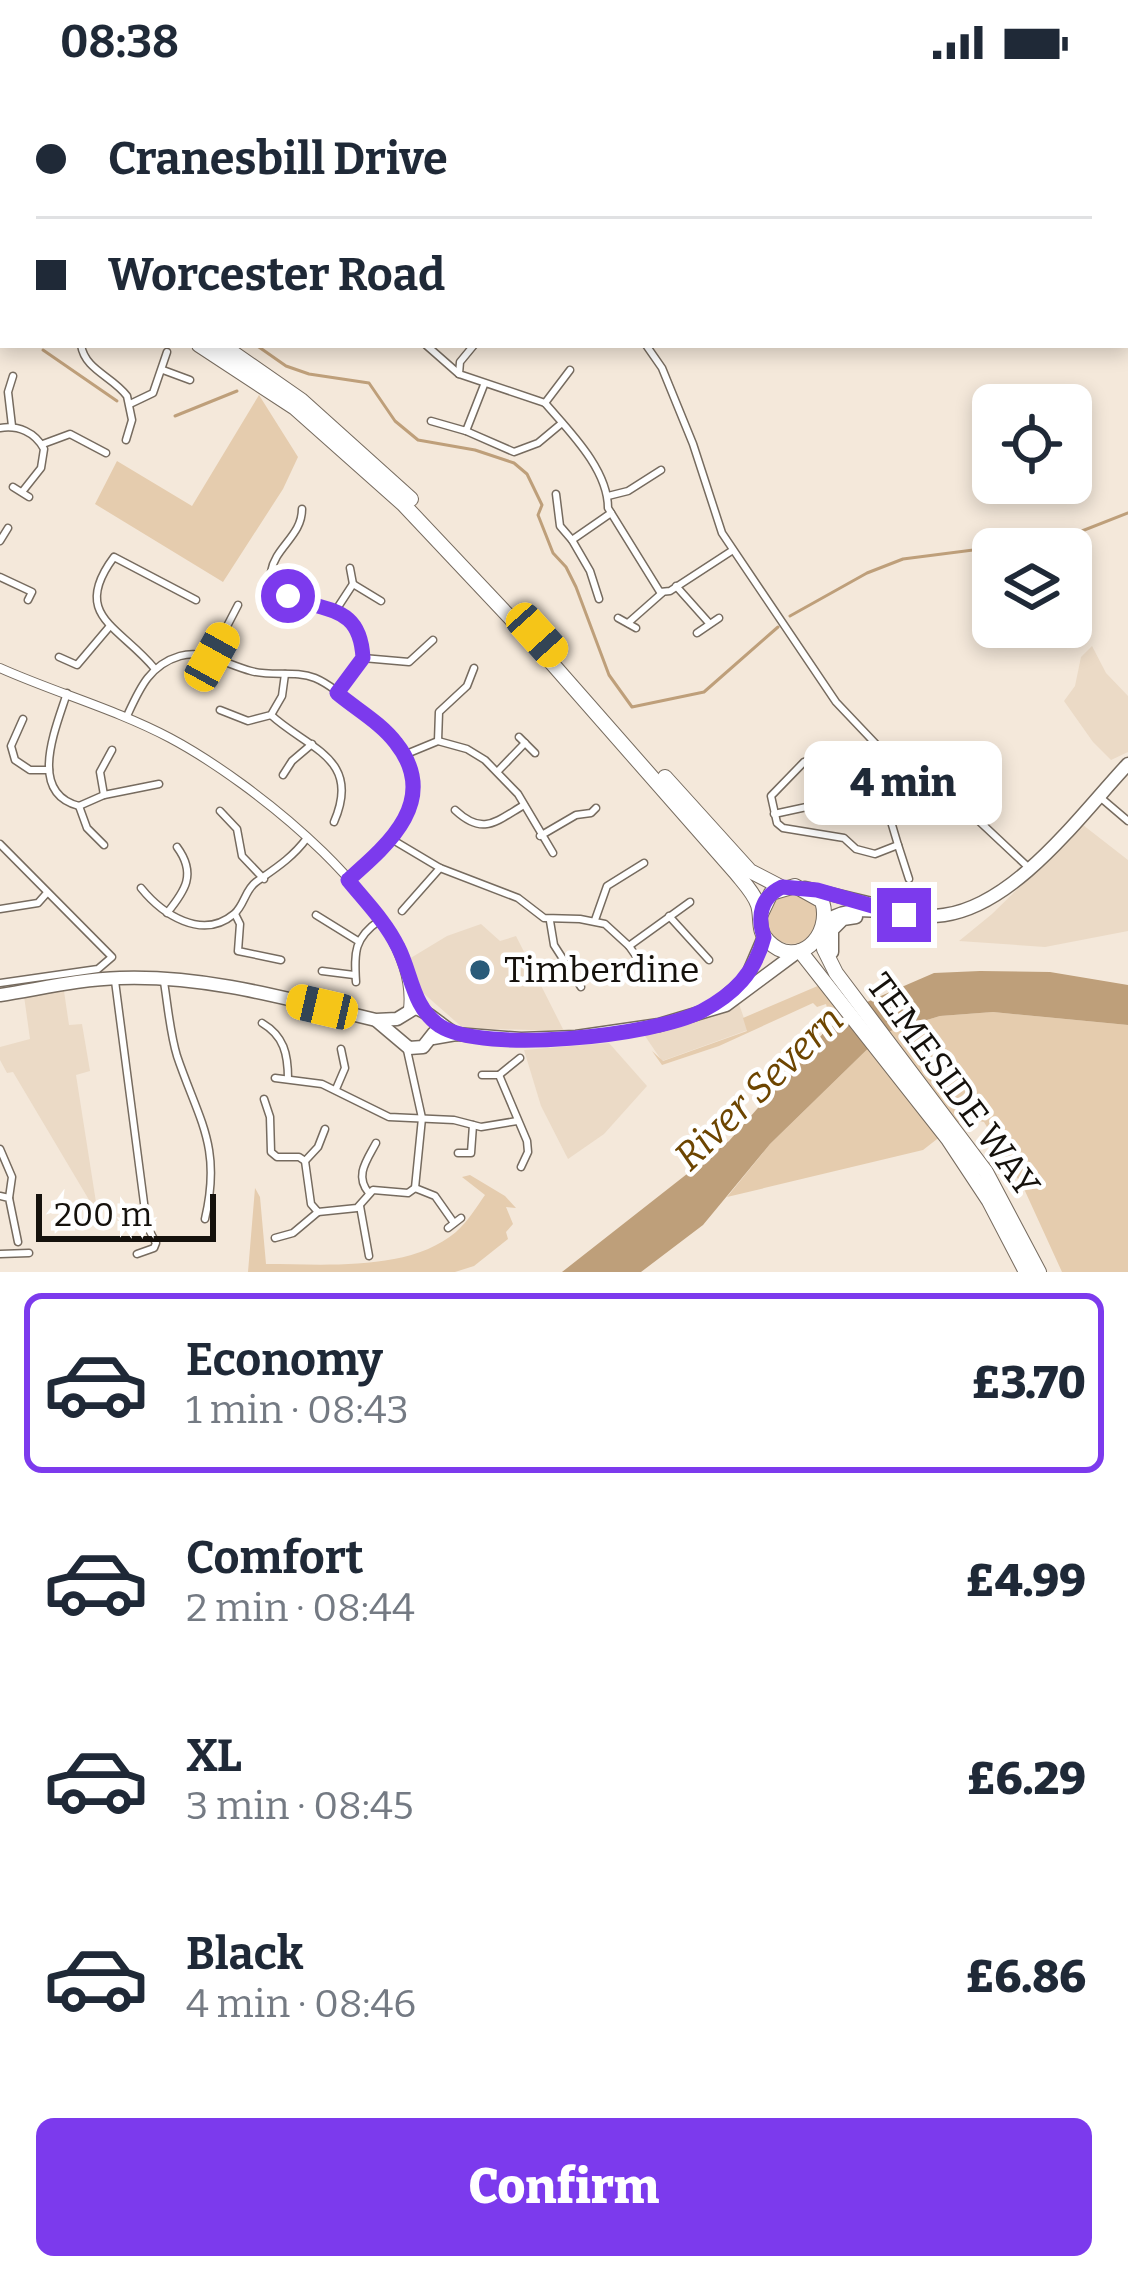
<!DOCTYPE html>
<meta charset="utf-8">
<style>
:root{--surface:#fff;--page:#f6f6f7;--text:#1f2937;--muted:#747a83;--line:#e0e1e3;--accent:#7c3aed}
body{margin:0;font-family:Bitter,serif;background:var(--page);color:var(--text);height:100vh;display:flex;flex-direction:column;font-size:45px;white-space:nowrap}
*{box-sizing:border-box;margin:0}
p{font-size:39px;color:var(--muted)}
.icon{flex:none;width:66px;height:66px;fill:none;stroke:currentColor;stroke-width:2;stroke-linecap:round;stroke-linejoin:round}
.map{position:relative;height:1188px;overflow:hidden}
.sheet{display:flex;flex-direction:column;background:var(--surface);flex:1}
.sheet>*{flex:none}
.top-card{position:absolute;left:0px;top:0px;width:1128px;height:264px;box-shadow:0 6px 18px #0003;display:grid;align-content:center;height:264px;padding:0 36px;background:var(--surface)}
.tools{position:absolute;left:972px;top:300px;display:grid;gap:24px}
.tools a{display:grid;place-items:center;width:120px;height:120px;border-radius:18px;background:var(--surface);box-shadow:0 6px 18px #0003;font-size:60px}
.scale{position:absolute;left:36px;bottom:30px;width:180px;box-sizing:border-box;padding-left:12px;border:6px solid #15110c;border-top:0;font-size:33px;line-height:42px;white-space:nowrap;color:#15110c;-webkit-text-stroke:9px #fff;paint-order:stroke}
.end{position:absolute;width:54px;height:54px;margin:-27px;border:15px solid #7c3aed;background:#fff;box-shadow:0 0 0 6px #fff}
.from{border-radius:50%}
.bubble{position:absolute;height:84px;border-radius:18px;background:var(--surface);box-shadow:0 6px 18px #0003;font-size:39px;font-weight:800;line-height:84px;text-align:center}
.car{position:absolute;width:36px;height:72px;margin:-36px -18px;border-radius:15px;box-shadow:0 0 9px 3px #0007;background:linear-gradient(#f5c518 24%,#345 0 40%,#f5c518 0 76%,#345 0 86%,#f5c518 0)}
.top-card b{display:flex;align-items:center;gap:42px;height:114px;font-size:45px}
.top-card b+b{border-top:3px solid var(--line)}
.top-card i{width:30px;height:30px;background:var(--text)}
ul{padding:21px 0 0;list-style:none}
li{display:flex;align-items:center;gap:36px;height:180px;margin:0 24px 18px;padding:0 12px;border:6px solid transparent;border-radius:18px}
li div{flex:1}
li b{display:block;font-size:45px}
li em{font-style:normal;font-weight:800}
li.active{border-color:var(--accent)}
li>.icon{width:108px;height:108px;stroke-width:1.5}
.primary-button{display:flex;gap:24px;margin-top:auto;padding:24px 36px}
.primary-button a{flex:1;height:138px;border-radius:18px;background:var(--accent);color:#fff;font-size:48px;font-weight:800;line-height:138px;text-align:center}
.status{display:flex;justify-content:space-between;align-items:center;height:84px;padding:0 60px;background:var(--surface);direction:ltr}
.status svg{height:33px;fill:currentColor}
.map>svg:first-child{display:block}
.built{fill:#ebdac6}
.green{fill:#e5ccae}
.water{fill:#be9f7a}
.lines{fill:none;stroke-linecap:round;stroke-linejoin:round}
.stream{stroke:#be9f7a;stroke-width:3}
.minor-casing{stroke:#766b5f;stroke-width:9}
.tertiary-casing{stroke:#766b5f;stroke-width:10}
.primary-casing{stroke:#766b5f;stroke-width:15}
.trunk-casing{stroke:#766b5f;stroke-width:16}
.minor{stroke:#fff;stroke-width:6}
.tertiary{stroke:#fff;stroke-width:8}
.primary{stroke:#fff;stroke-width:12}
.trunk{stroke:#fff;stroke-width:14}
.route{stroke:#7c3aed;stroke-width:15}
.poi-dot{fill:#2a5b79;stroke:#fff;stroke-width:4.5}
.labels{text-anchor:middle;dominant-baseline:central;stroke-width:9;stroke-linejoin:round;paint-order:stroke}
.poi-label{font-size:36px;fill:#15110c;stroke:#fff;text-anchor:start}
.street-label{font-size:36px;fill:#15110c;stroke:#fff}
.water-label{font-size:39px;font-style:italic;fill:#6d4500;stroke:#fff}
</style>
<div class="status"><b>08:38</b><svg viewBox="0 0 49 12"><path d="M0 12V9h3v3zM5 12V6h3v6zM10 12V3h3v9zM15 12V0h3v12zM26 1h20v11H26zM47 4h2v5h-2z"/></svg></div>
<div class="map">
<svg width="1128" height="1188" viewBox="0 0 1128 1188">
<rect width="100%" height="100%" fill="#f4e8da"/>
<g class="built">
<path d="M 1092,562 L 1106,589 L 1128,612 L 1128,668 L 1111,676 L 1093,658 L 1064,617 L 1075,602 L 1081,573 Z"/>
<path d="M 1083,741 L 1128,776 L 1128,847 L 1045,863 L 959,857 L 992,830 Z"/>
<path d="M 481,840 L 500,857 L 516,852 L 564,947 L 463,944 L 422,908 L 409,875 L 447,852 Z"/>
<path d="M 64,907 L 69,941 L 82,940 L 90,987 L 76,991 L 98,1131 L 13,988 L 7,989 L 0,976 L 0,963 L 30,955 L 24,912 Z"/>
<path d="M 738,917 L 748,946 L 662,977 L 645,952 Z"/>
<path d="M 609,959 L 647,1002 L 604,1050 L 568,1075 L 541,1022 L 524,966 Z"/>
</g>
<g class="green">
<path d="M 259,311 L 298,373 L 283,405 L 223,498 L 95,420 L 117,377 L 192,422 Z"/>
<circle cx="792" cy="834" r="26"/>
<path d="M 820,901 L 841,922 L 829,930 L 826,920 L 817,923 L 813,919 L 719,962 L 662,981 L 652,967 L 663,977 L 747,947 L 743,934 Z"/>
<path d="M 993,928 L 1128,941 L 1128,1188 L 1062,1188 L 1025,1107 L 984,1038 L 964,1034 L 923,1066 L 727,1113 L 770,1060 L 884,949 L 940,932 Z"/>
<path d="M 470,1091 L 505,1112 L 516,1124 L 506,1123 L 513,1140 L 506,1148 L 508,1155 L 474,1182 L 455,1188 L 248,1188 L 255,1104 L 260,1113 L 266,1180 C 324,1180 409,1188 456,1148 C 468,1137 476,1124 485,1111 L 462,1093 Z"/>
</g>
<path class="water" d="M 980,887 L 1050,888 L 1128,901 L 1128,941 L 993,928 L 940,932 L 884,949 L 770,1060 L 703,1141 L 641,1188 L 562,1188 L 729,1057 L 826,946 L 867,918 L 934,889 Z"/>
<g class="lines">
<g class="stream">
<path d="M 152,0 L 155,3"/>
<path d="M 0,218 L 3,220"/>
<path d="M 256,261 L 286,282 L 309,290 L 369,299 L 395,337 L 418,356 L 475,366 L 514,379 L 527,390 L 542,421 L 538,431 L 553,469 L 566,483 L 576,503 L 609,591 L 632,623 L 704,608 L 778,543"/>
<path d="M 43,266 L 117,317"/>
<path d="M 175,332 L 237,307"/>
<path d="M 1064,454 L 1128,429"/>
<path d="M 790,532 L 867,489 L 903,475 L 1058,455"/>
</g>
<g class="minor-casing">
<g id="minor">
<path d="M 343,0 L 347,3"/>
<path d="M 0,162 L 3,181"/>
<path d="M 0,202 L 3,181"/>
<path d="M 81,261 C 85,286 112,292 127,312 L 132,336 L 126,356"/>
<path d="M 426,261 L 459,290"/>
<path d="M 474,261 L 460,278 L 459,290 L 545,319"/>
<path d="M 646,261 L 662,284 L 693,360 L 722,449 L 836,618 L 893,678 L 964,723 L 1028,783"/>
<path d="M 163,286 L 190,296"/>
<path d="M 545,319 C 569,347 608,385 608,424 L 660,508 L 670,507 L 733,466"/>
<path d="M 545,319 L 570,286"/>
<path d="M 130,320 L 153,309 L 167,268"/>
<path d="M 431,337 L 466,347 L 484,301"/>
<path d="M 12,342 L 8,308 L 13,292"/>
<path d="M 0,344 C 18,341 35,348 44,365 L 41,384 L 22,408"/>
<path d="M 466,347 L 514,368 L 538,359 L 562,339"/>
<path d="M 43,360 L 70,350 L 106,369"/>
<path d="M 13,403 L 29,413"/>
<path d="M 556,410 L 560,442 L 572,456"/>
<path d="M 608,412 L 628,407 L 661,386"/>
<path d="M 302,425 C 302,452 275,463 271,488 C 295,540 359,503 363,574 L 337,609"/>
<path d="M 0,457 L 8,444"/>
<path d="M 350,484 L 353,500"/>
<path d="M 0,493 L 32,508 L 28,516"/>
<path d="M 676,502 L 709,539"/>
<path d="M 599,515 L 590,487 L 572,456 L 611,429"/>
<path d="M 336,526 L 353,500 L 381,517"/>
<path d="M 618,534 L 636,544"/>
<path d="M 628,539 L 662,509"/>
<path d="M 697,549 L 719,534"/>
<path d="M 59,573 L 77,581 L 110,542"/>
<path d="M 211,573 L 238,521"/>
<path d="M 363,574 L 409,578 L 433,556"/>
<path d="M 155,585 C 120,542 70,532 114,473 L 196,516"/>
<path d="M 67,609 C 56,644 27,709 79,722 L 104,711 L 159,700"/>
<path d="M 220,626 L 248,637 L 271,631 L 282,612 L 285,590"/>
<path d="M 271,631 C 308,665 362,674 334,738"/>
<path d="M 127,632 C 139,606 149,581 180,572 C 205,565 227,581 251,587 C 272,593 295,586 315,594 C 334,602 351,620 367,633 C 448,697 409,741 348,796"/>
<path d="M 23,635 L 11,662 L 15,676 L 30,686 L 49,686"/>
<path d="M 519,653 L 535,669"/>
<path d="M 438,657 L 439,628 L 467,602 L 474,584"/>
<path d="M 842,664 L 881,704 L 898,761 L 875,770 L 856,765 L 844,754 L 783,744 L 777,739 L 771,712 L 804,678 Z"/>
<path d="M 404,671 L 438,657 L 467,665 L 485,676 L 518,710 L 553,769"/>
<path d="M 862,683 L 880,666"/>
<path d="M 499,686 L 525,659"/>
<path d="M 283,691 L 292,677 L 312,660"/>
<path d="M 104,711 L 100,688 L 112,666"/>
<path d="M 1101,714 L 1128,737"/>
<path d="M 79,722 L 87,744 L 104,761"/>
<path d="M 455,726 C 483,752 495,738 524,721"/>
<path d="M 220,727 L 237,745 L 242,772 L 264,795"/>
<path d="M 774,730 L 839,716 L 874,696"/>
<path d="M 540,752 L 576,731 L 591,729 L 596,724"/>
<path d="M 393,756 L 440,784 L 518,814 L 544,834 L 580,835 L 605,840 L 629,862 L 652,895"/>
<path d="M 0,760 L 112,873 L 98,885 L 0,899"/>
<path d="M 898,761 L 909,795"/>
<path d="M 141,804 C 162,830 202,857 234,830 C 244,822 245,806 256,798 C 276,784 292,774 307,754"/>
<path d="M 0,825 L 38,819 L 46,810"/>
<path d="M 402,827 L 440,784"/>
<path d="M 167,829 C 185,807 197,790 177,763"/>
<path d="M 235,830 L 240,840 L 238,867 L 281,876"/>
<path d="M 316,831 L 358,857"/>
<path d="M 669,832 L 709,876"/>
<path d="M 595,836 L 607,802 L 644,779"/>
<path d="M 550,837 L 554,861 L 581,903"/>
<path d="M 629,862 L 690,818"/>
<path d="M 322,887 L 354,891"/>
<path d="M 115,897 L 147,1142 L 156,1159 L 154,1164 L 137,1170"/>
<path d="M 164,898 C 168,923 170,949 177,972 C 199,1037 222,1062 205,1135"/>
<path d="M 356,898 C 354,868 354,854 380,836"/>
<path d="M 262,939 C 284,952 288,970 288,995"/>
<path d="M 407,966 L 422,1034 L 415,1104"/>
<path d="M 482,991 L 499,991 L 527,1057 L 528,1068 L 521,1083"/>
<path d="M 499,991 L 520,974"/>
<path d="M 275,994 L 322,1000 L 389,1033 L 454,1036 L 481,1043 L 517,1037"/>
<path d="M 336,1005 L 345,984 L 341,965"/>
<path d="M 264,1015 L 270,1033 L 271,1068 L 277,1073 L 299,1073 L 305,1077 L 311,1120 L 318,1128 L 357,1124 L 373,1106 L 408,1109 L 415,1104"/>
<path d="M 0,1065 L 12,1093 L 9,1114"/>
<path d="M 458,1069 L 471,1069 L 473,1041"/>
<path d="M 305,1077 L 318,1063 L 325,1045"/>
<path d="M 415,1104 L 435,1112 L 454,1139"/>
<path d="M 369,1109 C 354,1092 367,1076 376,1059"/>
<path d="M 0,1112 L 9,1114 L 18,1158"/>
<path d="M 360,1122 L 369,1172"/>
<path d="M 448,1144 L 461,1134"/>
<path d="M 275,1154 L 293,1149 L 318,1128"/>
<path d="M 0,1170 L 29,1169"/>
</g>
</g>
<g class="tertiary-casing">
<g id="tertiary">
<path d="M 288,3 L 291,0"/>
<path d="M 0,245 L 3,246"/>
<path d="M 0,584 C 56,609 115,625 170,654 C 249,696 420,826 408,925"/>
</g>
</g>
<g class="primary-casing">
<g id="primary">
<path d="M 805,804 L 872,820"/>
<path d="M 826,837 C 862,813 904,837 944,831 C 1016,821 1081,730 1128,680"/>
<path d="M 832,868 L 832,846 L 843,835 L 856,833"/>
<path d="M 0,911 C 39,905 80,895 120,894 C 208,891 292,916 376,936 L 397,935 L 415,924 C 430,928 441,942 456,950"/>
<path d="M 725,913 L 746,895 L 764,853"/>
<path d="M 377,937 L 409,964 L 423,963 L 434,949"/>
<path d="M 433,954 L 456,950 L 521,955 L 576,953 L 659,941 L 726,921 L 796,869"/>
</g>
</g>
<g class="trunk-casing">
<g id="trunk">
<path d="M 0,30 L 3,34"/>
<path d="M 0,48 L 3,52"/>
<path d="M 199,261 L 295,324 L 403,420 L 535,560 L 736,789 C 744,799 754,809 758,821 C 762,834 757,847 768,857 C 797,887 833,852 822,817 L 795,802 L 771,809 L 760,832"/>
<path d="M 222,261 L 301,316 L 411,415"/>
<path d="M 665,693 L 750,787 L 781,803"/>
<path d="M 822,848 L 824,865 L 836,889 L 986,1088 L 1039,1188"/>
<path d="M 800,867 L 948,1055 L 989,1117 L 1026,1188"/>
</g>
</g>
<use href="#minor" class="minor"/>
<use href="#tertiary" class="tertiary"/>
<use href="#primary" class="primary"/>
<use href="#trunk" class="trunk"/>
</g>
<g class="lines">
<path class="route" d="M 288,512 C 326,529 360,520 363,574 L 337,609 C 356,625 381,639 396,659 C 441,716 388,761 348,796 C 365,817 386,838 398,863 C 412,890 412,923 440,942 C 484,970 655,952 702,927 C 734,910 755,889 764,853 C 757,832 761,813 782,803 L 817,806 L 904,831"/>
</g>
<circle class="poi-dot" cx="480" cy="886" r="12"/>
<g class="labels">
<g class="poi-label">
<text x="504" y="886">Timberdine</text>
</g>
<g class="street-label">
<text transform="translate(953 1001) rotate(54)">TEMESIDE WAY</text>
</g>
<g class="water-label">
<text transform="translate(759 1004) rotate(-44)">River Severn</text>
</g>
</g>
</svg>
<div class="tools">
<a><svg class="icon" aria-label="locate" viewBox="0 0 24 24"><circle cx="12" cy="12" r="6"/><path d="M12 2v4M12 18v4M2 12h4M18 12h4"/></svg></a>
<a><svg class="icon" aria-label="layers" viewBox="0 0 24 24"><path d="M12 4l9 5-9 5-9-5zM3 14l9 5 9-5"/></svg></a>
</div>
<div class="scale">200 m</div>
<i class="end from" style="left:288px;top:512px"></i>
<i class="end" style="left:904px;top:831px"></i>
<div class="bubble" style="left:804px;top:657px;width:198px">4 min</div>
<i class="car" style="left:537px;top:551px;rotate:138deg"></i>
<i class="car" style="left:212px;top:573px;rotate:29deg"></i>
<i class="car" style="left:322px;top:923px;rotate:283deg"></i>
<div class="top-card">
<b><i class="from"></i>Cranesbill Drive</b>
<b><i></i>Worcester Road</b>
</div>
</div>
<section class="sheet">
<ul>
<li class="active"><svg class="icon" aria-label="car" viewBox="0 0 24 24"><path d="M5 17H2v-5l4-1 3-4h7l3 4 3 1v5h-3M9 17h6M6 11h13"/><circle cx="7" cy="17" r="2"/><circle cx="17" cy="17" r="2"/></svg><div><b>Economy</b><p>1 min · 08:43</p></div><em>£3.70</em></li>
<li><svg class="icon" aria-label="car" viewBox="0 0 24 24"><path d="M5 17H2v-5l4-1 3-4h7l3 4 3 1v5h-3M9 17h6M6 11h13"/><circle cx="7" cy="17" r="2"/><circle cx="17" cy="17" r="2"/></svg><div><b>Comfort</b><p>2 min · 08:44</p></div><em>£4.99</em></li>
<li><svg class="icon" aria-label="car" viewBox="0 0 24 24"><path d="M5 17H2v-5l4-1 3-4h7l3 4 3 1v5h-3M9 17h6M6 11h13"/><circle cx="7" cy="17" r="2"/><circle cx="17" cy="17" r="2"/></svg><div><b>XL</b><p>3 min · 08:45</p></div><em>£6.29</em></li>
<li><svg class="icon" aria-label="car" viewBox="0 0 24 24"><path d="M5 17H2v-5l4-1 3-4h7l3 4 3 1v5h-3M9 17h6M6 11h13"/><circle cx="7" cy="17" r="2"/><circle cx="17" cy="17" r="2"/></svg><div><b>Black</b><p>4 min · 08:46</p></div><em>£6.86</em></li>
</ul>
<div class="primary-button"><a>Confirm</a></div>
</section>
